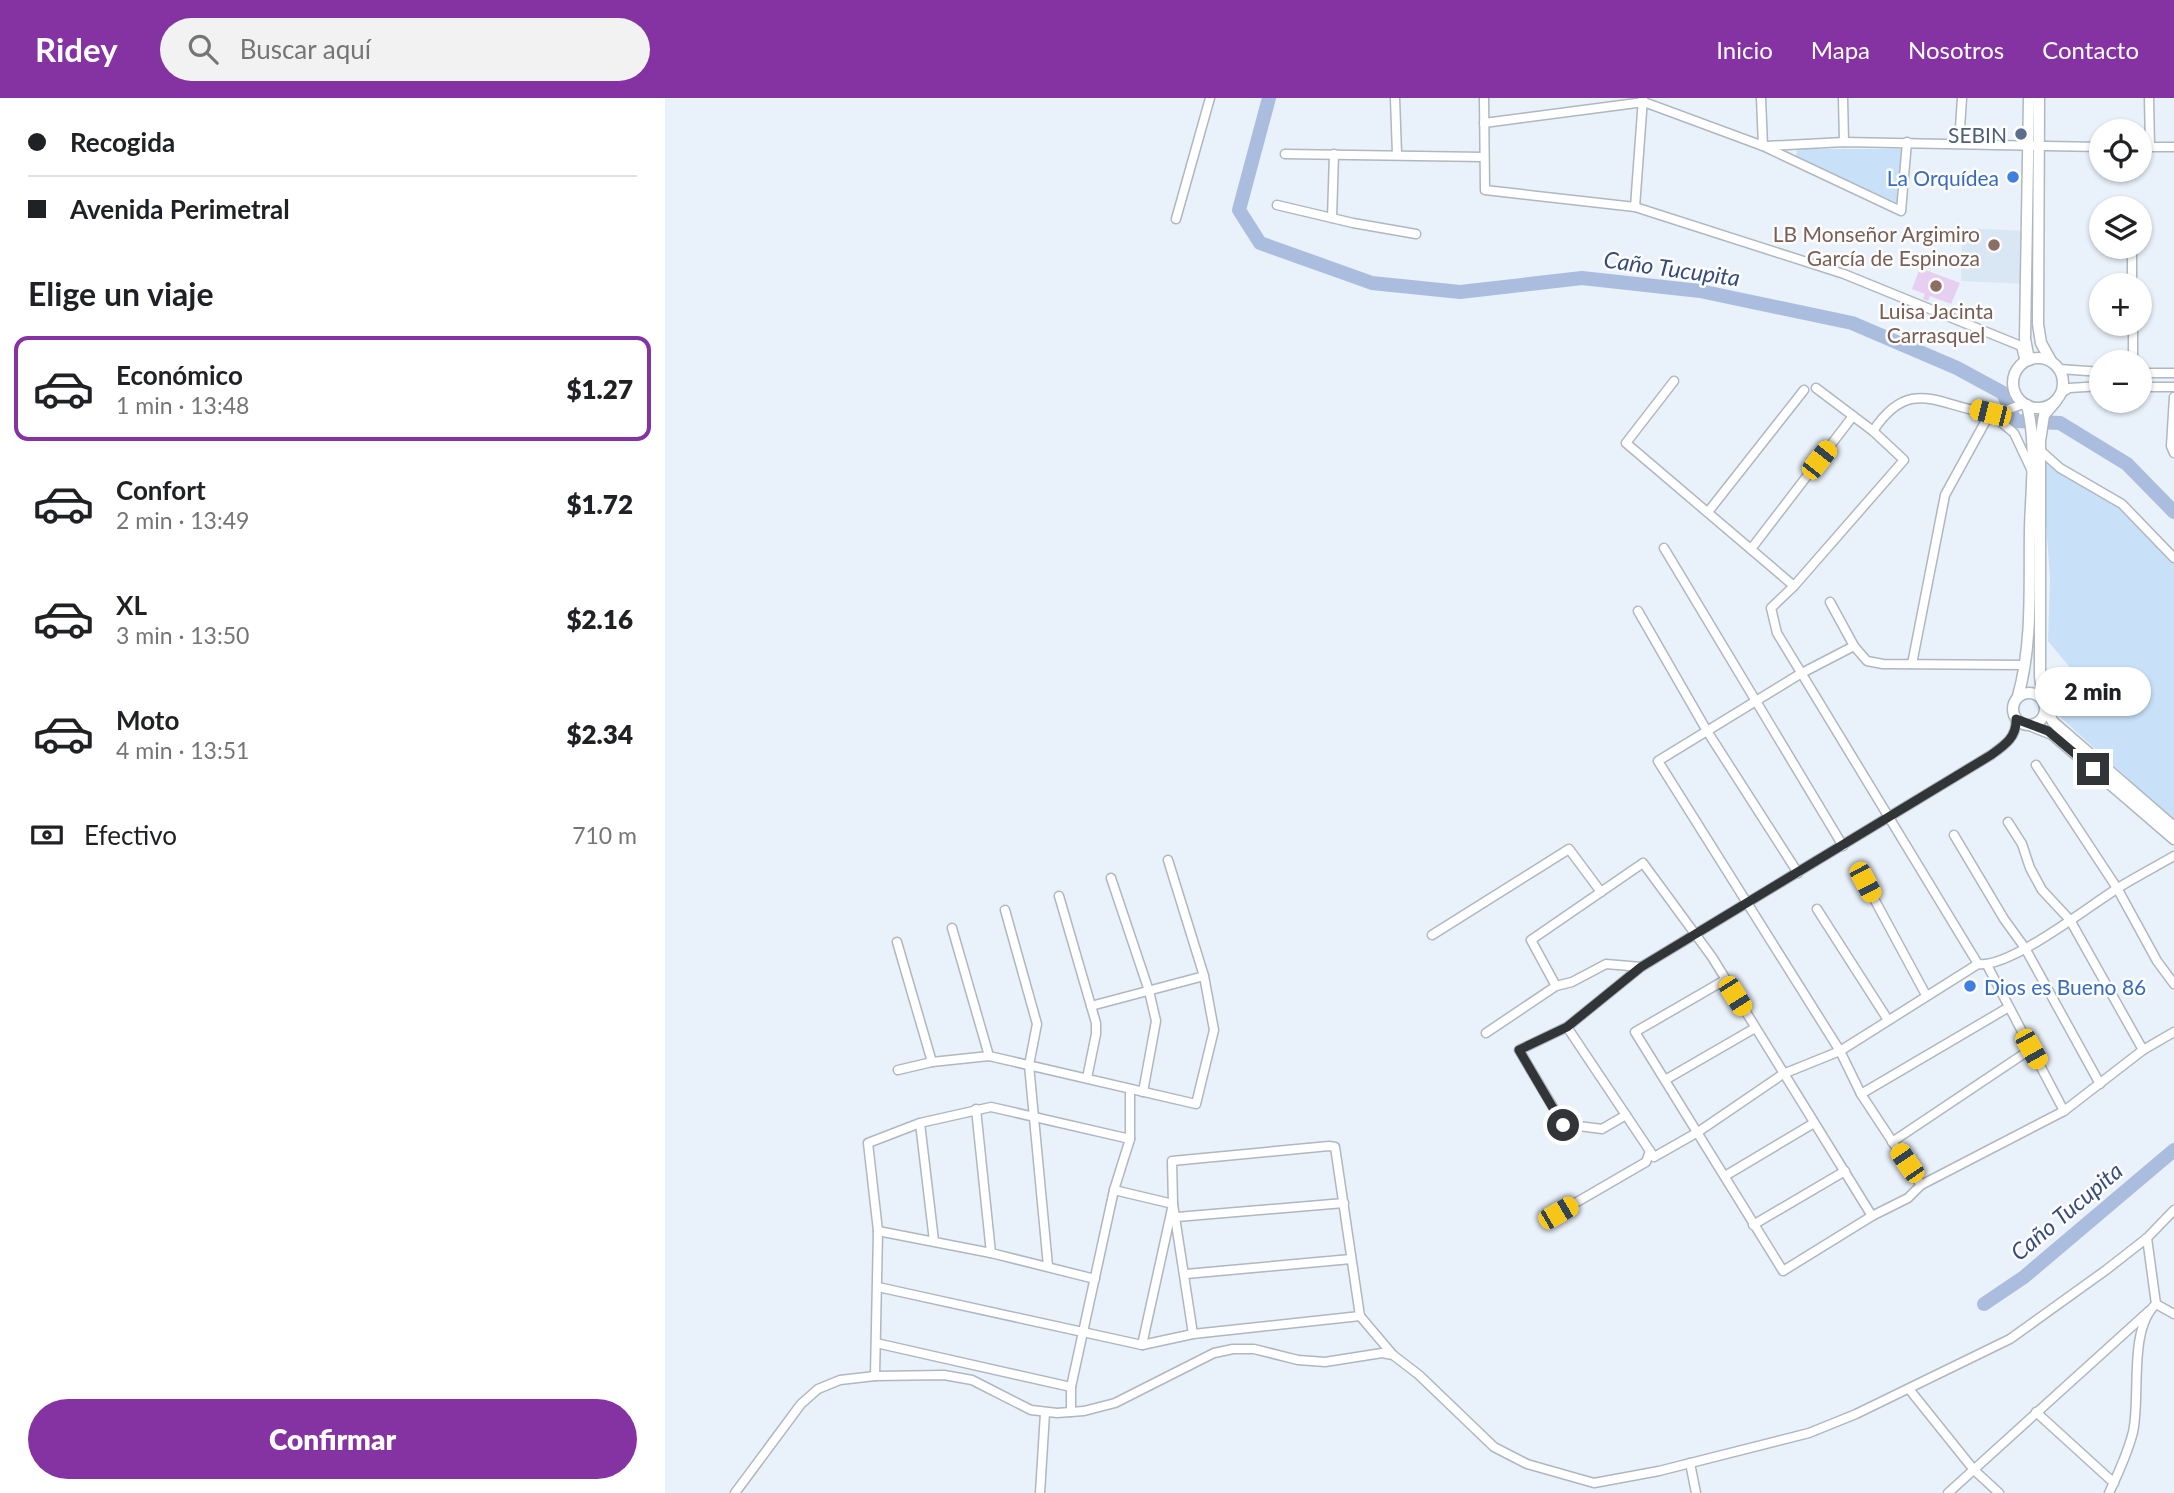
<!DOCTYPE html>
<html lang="es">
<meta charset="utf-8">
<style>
:root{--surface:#fff;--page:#f2f2f2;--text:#202124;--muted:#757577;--line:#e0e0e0;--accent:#8533a2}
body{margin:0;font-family:Lato,sans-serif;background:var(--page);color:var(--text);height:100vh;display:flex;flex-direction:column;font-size:26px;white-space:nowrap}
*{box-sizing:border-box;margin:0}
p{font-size:23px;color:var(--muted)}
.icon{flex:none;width:38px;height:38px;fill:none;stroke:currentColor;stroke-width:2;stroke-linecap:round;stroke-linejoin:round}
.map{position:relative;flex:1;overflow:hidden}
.details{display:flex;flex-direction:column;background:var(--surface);width:665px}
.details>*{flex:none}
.top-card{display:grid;align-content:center;height:154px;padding:0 28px;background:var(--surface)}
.buttons{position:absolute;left:1424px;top:21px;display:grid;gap:14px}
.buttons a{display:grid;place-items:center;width:63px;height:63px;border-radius:50%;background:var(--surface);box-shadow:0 2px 5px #0004;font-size:35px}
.end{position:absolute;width:32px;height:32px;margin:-16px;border:9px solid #313538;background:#fff;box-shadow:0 0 0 4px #fff}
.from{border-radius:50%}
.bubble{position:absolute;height:49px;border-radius:24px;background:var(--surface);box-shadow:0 2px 5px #0004;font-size:23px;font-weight:800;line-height:49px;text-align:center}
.car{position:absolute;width:21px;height:42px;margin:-21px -10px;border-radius:9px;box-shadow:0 0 5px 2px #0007;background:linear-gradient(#f5c518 24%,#345 0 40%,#f5c518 0 76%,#345 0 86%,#f5c518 0)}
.top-card b{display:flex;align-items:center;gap:24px;height:66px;font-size:26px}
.top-card b+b{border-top:2px solid var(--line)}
.top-card i{width:18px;height:18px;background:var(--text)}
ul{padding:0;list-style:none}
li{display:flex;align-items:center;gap:21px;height:105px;margin:0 14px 10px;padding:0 14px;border:4px solid transparent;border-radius:14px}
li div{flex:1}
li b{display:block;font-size:26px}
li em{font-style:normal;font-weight:800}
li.on{border-color:var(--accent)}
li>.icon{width:63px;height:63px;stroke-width:1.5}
h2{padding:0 28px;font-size:32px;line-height:84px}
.pay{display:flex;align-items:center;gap:18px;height:77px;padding:0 28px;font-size:26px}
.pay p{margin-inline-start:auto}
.button{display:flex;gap:14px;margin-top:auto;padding:14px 28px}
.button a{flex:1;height:80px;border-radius:42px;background:var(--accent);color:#fff;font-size:28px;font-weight:800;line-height:80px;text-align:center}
header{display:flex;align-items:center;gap:42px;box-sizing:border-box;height:98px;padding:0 35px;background:var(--accent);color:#fff}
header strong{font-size:33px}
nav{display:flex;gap:38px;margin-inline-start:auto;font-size:24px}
.search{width:490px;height:63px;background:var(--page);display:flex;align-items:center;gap:18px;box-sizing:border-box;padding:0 24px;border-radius:38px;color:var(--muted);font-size:26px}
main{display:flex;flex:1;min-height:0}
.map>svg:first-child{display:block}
.built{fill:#d9e6f4}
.green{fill:#c8e1f8}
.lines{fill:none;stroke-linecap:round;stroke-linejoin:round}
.river{stroke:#abbddf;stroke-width:14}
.building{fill:#e7cff1}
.minor-casing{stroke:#afb7bf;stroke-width:11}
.tertiary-casing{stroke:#afb7bf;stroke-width:13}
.minor{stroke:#fff;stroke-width:8}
.tertiary{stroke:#fff;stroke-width:10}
.route{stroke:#313538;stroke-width:9}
.service-dot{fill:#5c6f8a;stroke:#fdfdfd;stroke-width:2.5}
.shop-dot{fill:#3f7fe0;stroke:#fdfdfd;stroke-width:2.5}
.education-dot{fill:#8d6e63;stroke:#fdfdfd;stroke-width:2.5}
.labels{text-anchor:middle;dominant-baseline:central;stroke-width:5;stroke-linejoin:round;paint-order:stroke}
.service-label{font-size:21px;fill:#4e5e75;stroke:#fdfdfd;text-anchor:end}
.shop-label{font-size:21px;fill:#366cbe;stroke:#fdfdfd;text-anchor:end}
.education-label{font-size:21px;fill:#785e54;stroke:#fdfdfd;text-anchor:end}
.water-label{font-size:23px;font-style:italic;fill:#364c7b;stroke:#fdfdfd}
</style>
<header>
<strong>Ridey</strong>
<div class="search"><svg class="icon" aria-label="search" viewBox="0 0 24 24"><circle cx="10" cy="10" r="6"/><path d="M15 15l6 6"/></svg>Buscar aquí</div>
<nav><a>Inicio</a><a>Mapa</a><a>Nosotros</a><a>Contacto</a></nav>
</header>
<main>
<section class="details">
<div class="top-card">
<b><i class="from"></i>Recogida</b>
<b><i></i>Avenida Perimetral</b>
</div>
<h2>Elige un viaje</h2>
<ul>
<li class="on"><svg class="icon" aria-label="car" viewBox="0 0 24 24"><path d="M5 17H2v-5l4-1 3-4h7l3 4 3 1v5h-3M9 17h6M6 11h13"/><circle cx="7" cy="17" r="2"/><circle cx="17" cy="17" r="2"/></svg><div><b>Económico</b><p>1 min · 13:48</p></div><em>$1.27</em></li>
<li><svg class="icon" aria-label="car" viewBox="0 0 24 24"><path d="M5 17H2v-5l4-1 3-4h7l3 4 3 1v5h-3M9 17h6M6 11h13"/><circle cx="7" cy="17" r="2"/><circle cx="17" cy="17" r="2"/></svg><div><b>Confort</b><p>2 min · 13:49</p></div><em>$1.72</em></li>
<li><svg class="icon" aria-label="car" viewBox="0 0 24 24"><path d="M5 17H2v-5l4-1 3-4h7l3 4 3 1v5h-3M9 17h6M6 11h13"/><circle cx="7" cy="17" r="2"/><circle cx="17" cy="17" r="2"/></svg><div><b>XL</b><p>3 min · 13:50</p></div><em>$2.16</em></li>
<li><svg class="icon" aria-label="car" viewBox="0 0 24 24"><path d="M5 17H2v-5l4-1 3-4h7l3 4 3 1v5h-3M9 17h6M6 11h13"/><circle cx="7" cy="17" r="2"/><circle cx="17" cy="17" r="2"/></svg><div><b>Moto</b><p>4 min · 13:51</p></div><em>$2.34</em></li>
</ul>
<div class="pay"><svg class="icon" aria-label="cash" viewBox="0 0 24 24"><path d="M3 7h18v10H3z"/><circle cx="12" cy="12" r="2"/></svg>Efectivo<p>710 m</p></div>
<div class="button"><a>Confirmar</a></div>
</section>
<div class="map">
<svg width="1509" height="1395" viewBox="0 0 1509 1395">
<rect width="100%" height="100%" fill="#e9f1fa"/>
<path class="built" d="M 1297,130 L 1362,133 L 1362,186 L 1296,183 Z"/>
<g class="green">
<path d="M 1132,51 L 1237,51 L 1233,105 L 1131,59 Z"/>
<path d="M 1376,353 L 1457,406 L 1509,460 L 1509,722 L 1394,618 C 1390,599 1393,586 1408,573 L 1383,543 L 1385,480 Z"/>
</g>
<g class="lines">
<g class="river">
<path d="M 604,0 L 574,112 L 595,145 L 707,185 L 795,194 L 917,180 L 1035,193 L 1187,225 L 1292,270 L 1338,295 L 1350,323 L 1395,325 L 1462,366 L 1509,414"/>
<path d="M 1319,1206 L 1359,1179 L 1509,1052"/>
</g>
</g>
<path class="building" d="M 1255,170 L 1295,185 L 1286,206 L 1265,198 L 1263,203 L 1258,201 L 1260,196 L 1247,191 Z"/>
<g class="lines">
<g class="minor-casing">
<g id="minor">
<path d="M 730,0 L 732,56"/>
<path d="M 819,0 L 820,92 L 970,109 L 1179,176 L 1356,248 L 1360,264"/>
<path d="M 1096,0 L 1098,48"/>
<path d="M 1178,0 L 1179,44"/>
<path d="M 1484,0 L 1485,49"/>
<path d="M 819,25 L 979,4 L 1098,48 L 1236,113 L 1242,44"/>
<path d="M 1294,45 L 1297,0"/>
<path d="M 1101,48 L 1179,44 L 1437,49"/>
<path d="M 1475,49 L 1509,49"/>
<path d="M 620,56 L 819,59"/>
<path d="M 612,107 L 688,125 L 751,136"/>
<path d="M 970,109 L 978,0"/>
<path d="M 667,120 L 669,56"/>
<path d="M 511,121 L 545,0"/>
<path d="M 1467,149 L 1467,187"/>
<path d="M 1468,226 L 1468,264"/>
<path d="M 1394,271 L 1437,274"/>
<path d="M 1475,275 L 1509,275"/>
<path d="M 1009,283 L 961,345 L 1129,488"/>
<path d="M 1475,289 L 1509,289"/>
<path d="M 1151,290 L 1208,333 L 1239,362 L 1129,488 L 1106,510 L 1112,535 L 1313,866"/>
<path d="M 1396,295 L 1404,290 L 1437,288"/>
<path d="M 1509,299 L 1506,348 L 1509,355"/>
<path d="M 1208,333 C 1245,277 1273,308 1323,315 C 1335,316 1348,309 1359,306"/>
<path d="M 1376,353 L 1395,370 L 1457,406 L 1509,460"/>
<path d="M 1043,414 L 1139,292"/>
<path d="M 999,450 L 1178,748"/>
<path d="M 1086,451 L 1188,318"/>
<path d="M 1165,504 L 1189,548 L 1202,563 L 1218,566 L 1360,567"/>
<path d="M 973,513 L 1042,633 L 1133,775"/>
<path d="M 1189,548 L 1135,576 L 993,663 L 1175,953 L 1196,996 L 1256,1087"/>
<path d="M 1247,566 L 1280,397 L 1325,315 L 1349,335 L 1366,371"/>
<path d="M 1371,667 L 1452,790 L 1492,863 L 1509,886"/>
<path d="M 1343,724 L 1357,746 L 1365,770 L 1377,792 L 1405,822 L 1478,952"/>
<path d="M 1289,737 L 1339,821 L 1360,850 L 1435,986"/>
<path d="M 446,780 L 484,893 L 491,923 L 478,994"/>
<path d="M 1200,784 L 1261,897"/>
<path d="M 394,798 L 431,925 L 431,936 L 422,980"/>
<path d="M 1152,811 L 1223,922"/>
<path d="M 340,812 L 372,926 L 364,967 L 383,1168"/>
<path d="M 287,830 L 324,958"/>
<path d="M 767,837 L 904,751 L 936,794"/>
<path d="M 232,844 L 267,964"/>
<path d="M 1322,867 L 1399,1013"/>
<path d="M 976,869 L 1326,657 C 1340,647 1352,639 1351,621"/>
<path d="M 1060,882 L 970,934 L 1118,1173 L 1207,1118 L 1243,1100 L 1256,1087 L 1399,1013 L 1478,952 L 1509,934"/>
<path d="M 891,888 L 866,842 L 978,765 L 1047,859 L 1207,1118"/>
<path d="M 426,908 L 539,878"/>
<path d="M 902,929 L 854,952 L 898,1026 L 937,1031 L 961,1017"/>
<path d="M 821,935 L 891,888 L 907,884 L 941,866 L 976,869 L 902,929 L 989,1059 L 1033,1034 L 1118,976 L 1175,953 L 1313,866 C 1344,871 1424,808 1453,790 C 1471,779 1490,769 1509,758"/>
<path d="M 233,972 L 267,964 L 324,958 L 531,1006 L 549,932 L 539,878 L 503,762"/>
<path d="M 1000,982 L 1090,930"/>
<path d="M 1196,996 L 1344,909"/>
<path d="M 311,1011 L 326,1155"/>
<path d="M 255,1025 L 269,1143"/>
<path d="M 1227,1044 L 1366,951"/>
<path d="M 1060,1078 L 1149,1025"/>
<path d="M 449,1092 L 508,1106 L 477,1247"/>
<path d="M 893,1115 L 981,1064 L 985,1053"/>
<path d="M 512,1119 L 679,1105"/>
<path d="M 1088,1127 L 1180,1073"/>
<path d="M 213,1133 L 326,1155 L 430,1181"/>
<path d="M 521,1176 L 686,1161"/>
<path d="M 213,1189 L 477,1247 L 528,1236 L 695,1218"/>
<path d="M 1491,1206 L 1509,1216"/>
<path d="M 528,1236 L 508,1106 L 507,1063 L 664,1048 L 670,1049 L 695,1218 L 728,1257"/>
<path d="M 211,1245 L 406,1289"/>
<path d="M 210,1278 L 213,1133 L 203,1045 L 255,1025 L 326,1009 L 465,1041"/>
<path d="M 1244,1291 L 1309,1372 L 1334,1395"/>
<path d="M 406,1314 L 406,1289 L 449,1092 L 465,1041 L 465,991"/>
<path d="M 1371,1314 L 1449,1385"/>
<path d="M 1025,1365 L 1031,1395"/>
<path d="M 70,1395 L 136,1306 L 153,1291 L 175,1282 L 210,1278 L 279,1277 L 307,1282 L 366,1312 L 392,1315 L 419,1313 L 450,1305 L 549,1255 L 568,1251 L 589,1251 L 633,1262 L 660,1264 L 717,1255 L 728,1257 L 754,1277 L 829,1349 L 862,1366 L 929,1385 L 994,1373 L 1144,1335 L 1191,1316 L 1345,1241 L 1441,1172 L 1482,1140 L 1509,1112"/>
<path d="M 375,1395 L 380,1315"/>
<path d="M 1283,1395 L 1484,1213"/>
<path d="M 1444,1395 C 1453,1376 1463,1354 1468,1334 C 1476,1298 1463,1232 1491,1206 L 1482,1140"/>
</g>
</g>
<g class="tertiary-casing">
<g id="tertiary">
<path d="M 1374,0 L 1373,226 L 1376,245 L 1386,263"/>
<circle cx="1373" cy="285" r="25"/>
<path d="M 1364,262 L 1360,241 L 1364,0"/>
<circle cx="1364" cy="611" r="16"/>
<path d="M 1353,598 C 1368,545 1364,486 1365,431 C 1366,390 1372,347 1362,307"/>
<path d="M 1378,603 L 1375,578 L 1375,343 L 1379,317 L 1391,303"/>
<path d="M 1380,608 L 1388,624 L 1509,729"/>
<path d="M 1367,628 L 1387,636 L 1509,741"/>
</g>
</g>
<use href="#minor" class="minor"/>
<use href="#tertiary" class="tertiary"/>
</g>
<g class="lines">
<path class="route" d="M 898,1027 L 854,952 L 902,929 L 976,869 L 1326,657 C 1340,647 1352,639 1351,621 L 1383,633 L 1428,671"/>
</g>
<circle class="service-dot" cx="1356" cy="36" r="7"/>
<g class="shop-dot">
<circle cx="1348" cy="79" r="7"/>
<circle cx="1305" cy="888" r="7"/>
</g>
<g class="education-dot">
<circle cx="1329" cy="147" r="7"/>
<circle cx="1271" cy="188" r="7"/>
</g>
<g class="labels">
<g class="service-label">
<text x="1342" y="36">SEBIN</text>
</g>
<g class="shop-label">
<text x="1334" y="79">La Orquídea</text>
<text x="1319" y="888" text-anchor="start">Dios es Bueno 86</text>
</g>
<g class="education-label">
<text x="1315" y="135">LB Monseñor Argimiro<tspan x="1315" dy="24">García de Espinoza</tspan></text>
<text x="1271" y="212" text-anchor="middle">Luisa Jacinta<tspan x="1271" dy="24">Carrasquel</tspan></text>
</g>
<g class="water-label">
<text transform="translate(1007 170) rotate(8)">Caño Tucupita</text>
<text transform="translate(1401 1113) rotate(-40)">Caño Tucupita</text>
</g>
</g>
</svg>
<div class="buttons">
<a><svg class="icon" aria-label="locate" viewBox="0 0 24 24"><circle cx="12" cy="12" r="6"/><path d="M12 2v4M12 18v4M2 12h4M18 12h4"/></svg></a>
<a><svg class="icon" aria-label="layers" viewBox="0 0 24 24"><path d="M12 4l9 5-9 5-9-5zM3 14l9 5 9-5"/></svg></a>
<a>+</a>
<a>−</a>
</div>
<i class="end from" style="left:898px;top:1027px"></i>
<i class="end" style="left:1428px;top:671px"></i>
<div class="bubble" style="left:1370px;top:569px;width:116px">2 min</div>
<i class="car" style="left:1325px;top:315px;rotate:284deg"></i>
<i class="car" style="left:1154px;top:362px;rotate:38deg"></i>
<i class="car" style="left:1200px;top:784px;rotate:152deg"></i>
<i class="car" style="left:1070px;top:898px;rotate:148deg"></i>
<i class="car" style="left:1366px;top:951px;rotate:151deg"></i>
<i class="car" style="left:1242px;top:1065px;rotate:326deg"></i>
<i class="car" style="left:893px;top:1115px;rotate:60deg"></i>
</div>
</main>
